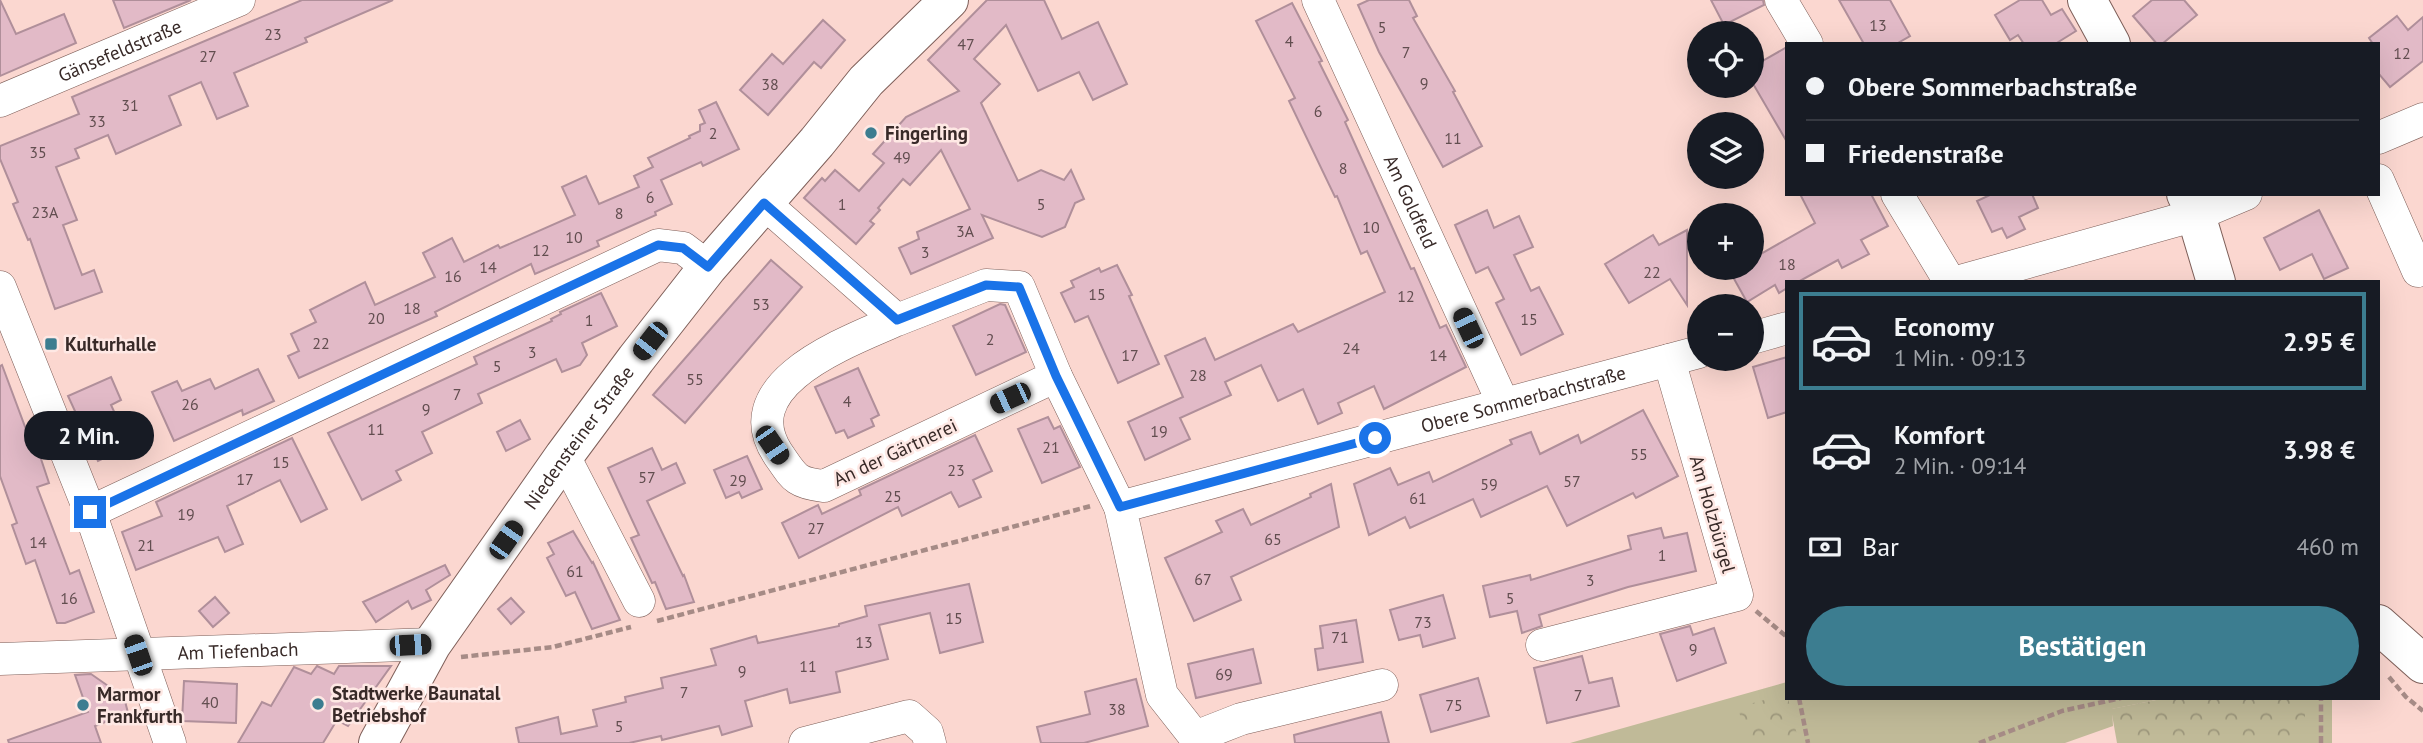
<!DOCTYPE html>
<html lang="de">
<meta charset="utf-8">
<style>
:root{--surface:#171b24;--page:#242831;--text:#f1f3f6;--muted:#9ea1a6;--line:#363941;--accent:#3c7d90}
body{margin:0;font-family:"PT Sans",sans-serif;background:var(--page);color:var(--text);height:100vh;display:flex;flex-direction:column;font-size:26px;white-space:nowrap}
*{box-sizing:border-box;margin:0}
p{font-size:23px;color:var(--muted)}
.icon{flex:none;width:38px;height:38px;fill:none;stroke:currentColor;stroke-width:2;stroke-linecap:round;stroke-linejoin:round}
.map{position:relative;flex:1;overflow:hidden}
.sheet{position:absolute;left:1785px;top:280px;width:595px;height:420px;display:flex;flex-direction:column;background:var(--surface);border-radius:0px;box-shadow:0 7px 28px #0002}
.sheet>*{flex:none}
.top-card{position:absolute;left:1785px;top:42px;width:595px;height:154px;border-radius:0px;box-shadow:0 7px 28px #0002;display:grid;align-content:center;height:154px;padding:0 21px;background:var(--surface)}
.controls{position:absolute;left:1687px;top:21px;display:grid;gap:14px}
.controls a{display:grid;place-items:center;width:77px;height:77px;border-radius:50%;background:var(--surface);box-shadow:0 7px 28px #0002;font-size:35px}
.end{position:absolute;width:32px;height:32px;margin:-16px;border:9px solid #1a73e8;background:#fff;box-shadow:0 0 0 4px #fff}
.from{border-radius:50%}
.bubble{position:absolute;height:49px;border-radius:24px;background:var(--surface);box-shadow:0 7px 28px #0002;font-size:23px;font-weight:700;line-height:49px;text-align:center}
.car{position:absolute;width:21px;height:42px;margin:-21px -10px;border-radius:9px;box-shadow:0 0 5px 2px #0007;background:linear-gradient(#222 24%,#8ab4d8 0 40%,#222 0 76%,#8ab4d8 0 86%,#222 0)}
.top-card b{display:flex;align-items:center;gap:24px;height:66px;font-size:26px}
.top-card b+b{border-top:2px solid var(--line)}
.top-card i{width:18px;height:18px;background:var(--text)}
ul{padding:12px 0 0;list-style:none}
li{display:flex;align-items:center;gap:21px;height:98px;margin:0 14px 10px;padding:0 7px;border:4px solid transparent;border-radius:0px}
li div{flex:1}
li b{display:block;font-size:26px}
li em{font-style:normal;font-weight:700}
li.current{border-color:var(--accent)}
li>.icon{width:63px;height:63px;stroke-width:1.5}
.pay{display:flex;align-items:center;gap:18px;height:77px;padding:0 21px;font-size:26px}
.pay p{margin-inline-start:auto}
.cta{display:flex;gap:14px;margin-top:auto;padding:14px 21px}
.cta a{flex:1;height:80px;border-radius:42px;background:var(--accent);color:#fff;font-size:28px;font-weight:700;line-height:80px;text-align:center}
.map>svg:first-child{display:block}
.green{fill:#c0ba98}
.park{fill:url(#park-crowns)}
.building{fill:#e2bac7;stroke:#b08f9a;stroke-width:2}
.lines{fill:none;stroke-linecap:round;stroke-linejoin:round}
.minor-casing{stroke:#7e5f59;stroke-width:33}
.major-casing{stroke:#7e5f59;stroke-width:40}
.path{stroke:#a68b86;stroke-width:4.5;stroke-dasharray:7 3.5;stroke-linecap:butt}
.minor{stroke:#fff;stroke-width:32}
.major{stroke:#fff;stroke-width:38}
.route{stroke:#1a73e8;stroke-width:9}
.poi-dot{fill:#3c7d90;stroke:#fee8e4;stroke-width:2.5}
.labels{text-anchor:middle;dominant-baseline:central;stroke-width:5;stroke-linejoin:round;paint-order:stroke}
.number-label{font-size:16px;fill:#624e50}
.street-label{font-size:19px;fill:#382a28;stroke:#fee8e4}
.poi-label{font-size:19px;font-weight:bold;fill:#382a28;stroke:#fee8e4;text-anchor:start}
</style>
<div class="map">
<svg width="2423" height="743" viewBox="0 0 2423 743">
<defs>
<pattern id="park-crowns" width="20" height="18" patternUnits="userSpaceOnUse" patternTransform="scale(1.75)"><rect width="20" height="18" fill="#c0ba98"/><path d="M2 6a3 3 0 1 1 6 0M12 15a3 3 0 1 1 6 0" fill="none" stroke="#9d977c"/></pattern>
</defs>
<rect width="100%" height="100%" fill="#fbd7d0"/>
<g class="green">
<path d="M 1787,682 L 1787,698 L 2166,698 L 2112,709 L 2113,726 L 2065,743 L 1570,743 Z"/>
<rect x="2305" y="698" width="27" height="45"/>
</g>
<g class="park">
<path d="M 1787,694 L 1799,743 L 1747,743 L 1738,707 Z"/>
<path d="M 2166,698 L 2305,698 L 2305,743 L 2117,743 L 2111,709 Z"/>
</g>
<g class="building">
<path d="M 0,0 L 16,34 L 64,14 L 76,43 L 0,76 Z"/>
<path d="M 113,0 L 191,0 L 124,28 Z"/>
<path d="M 302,0 L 393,0 L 305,38 L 307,42 L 234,73 L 248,106 L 217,119 L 201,82 L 169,96 L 181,125 L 116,154 L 108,135 L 75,149 L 79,158 L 56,167 L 77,220 L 63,225 L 82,275 L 94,270 L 102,292 L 55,309 L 30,239 L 28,240 L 13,204 L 18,202 L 0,159 L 0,146 L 79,114 L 72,97 Z"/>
<path d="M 987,0 L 1044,0 L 1062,39 L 1098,22 L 1127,84 L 1093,100 L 1079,72 L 1038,91 L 1006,25 L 974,59 L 1000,84 L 981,103 L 1018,181 L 1041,170 L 1064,180 L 1071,170 L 1084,199 L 1075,203 L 1065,227 L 1042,237 L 982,215 L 993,238 L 911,274 L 899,248 L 919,239 L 917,232 L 970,209 L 941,150 L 910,185 L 903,179 L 878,208 L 880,210 L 870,221 L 874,224 L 856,244 L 804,198 L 822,178 L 825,181 L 835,170 L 859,191 L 884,163 L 873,154 L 906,117 L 959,91 L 928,60 Z"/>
<path d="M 1369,0 L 1409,0 L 1417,16 L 1413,18 L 1455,91 L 1453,92 L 1482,146 L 1443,167 L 1379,52 L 1358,5 Z"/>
<path d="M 1711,0 L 1763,0 L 1764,5 L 1724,25 Z"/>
<path d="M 1839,0 L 1890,0 L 1910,36 L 1896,44 L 1864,44 Z"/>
<path d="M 2020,0 L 2042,0 L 2051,15 L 2062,9 L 2076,31 L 2055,44 L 2024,44 L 2018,35 L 2010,40 L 1995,15 Z"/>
<path d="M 2152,0 L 2184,0 L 2197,15 L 2162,44 L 2157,44 L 2133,16 Z"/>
<path d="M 1292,3 L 1322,61 L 1319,62 L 1348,120 L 1345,122 L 1411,269 L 1414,268 L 1440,328 L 1446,325 L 1466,367 L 1384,409 L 1374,386 L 1338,403 L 1342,413 L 1318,424 L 1303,389 L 1278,401 L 1261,365 L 1225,382 L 1231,395 L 1180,418 L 1190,439 L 1145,460 L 1128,422 L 1183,397 L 1165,356 L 1205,338 L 1215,360 L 1293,324 L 1298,332 L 1385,292 L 1367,251 L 1361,254 L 1337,196 L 1335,197 L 1289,101 L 1295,98 L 1256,21 Z"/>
<path d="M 2397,16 L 2408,30 L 2423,17 L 2423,61 L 2390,87 L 2378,73 L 2378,44 L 2373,44 L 2369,38 Z"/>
<path d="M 823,20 L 845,40 L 821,68 L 814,62 L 768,115 L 740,90 L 772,54 L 783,64 Z"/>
<path d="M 1787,47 L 1787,142 L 1752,82 L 1752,67 Z"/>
<path d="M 716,102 L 739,149 L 703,166 L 701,162 L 661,180 L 672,204 L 655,212 L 656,215 L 597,241 L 599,246 L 535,274 L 531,264 L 435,312 L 437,316 L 299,378 L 288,356 L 299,351 L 291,334 L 316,322 L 310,310 L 365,282 L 375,305 L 435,277 L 423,253 L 452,238 L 464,262 L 498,245 L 500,248 L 575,215 L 562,187 L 586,176 L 599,204 L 639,187 L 634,176 L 653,167 L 648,158 L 690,138 L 689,136 L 700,131 L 700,125 L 705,123 L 699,110 Z"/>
<path d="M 1800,194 L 1871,194 L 1888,226 L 1861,240 L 1869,254 L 1842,268 L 1838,260 L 1798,282 L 1787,282 L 1787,288 L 1779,293 L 1775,285 L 1747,302 L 1728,268 L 1752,268 L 1752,259 L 1815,223 Z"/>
<path d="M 1992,194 L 2032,194 L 2038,208 L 2019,217 L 2025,229 L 2007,238 L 2002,228 L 1992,232 L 1977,201 Z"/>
<path d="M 1487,210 L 1494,228 L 1519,216 L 1533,247 L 1514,255 L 1531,291 L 1539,287 L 1563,334 L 1521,355 L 1496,303 L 1504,299 L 1488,267 L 1476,273 L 1455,225 Z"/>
<path d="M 2319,210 L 2348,268 L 2324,279 L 2312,254 L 2280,270 L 2264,238 Z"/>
<path d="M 1687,230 L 1687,305 L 1670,279 L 1629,303 L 1605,264 L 1653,235 L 1659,245 Z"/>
<path d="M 771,260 L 802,287 L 685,423 L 653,395 Z"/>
<path d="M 1117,265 L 1132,295 L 1129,296 L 1159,364 L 1118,383 L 1088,316 L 1075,322 L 1061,293 L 1074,287 L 1071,281 L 1099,268 L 1101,272 Z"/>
<path d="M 601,293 L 617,326 L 582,343 L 587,355 L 580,365 L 562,372 L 556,359 L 478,394 L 482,403 L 422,432 L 432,453 L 396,471 L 401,480 L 362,500 L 328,433 L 477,364 L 474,357 L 552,321 L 551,319 L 561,314 L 560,312 Z"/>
<path d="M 1000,304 L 1005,305 L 1026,352 L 976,375 L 953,326 Z"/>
<path d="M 1787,357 L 1787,412 L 1768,418 L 1753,367 Z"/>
<path d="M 2,365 L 30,440 L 34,438 L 49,483 L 37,487 L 70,574 L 79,570 L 94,612 L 65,623 L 57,623 L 35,560 L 26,564 L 12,525 L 17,523 L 0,476 L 0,366 Z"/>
<path d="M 858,368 L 879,415 L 871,419 L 874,426 L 848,438 L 844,430 L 836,433 L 815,387 Z"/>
<path d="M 258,369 L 274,401 L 243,415 L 242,410 L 174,441 L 152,392 L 177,381 L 182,391 L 210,379 L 215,389 Z"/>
<path d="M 111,377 L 121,400 L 111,405 L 130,446 L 98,461 L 68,396 Z"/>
<path d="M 1643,410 L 1678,476 L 1636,498 L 1633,493 L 1567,526 L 1547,486 L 1481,517 L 1473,499 L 1410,528 L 1405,517 L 1369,535 L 1354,484 L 1390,468 L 1398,485 L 1429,472 L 1433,482 L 1512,444 L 1510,440 L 1531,432 L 1540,454 L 1578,435 L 1581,443 Z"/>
<path d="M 1048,417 L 1054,429 L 1060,426 L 1080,467 L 1042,483 L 1018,429 Z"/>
<path d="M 520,420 L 530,439 L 506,451 L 497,432 Z"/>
<path d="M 975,435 L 992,471 L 973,480 L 981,497 L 959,507 L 951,492 L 902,516 L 898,507 L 799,558 L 782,523 L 818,505 L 822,514 L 861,495 L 859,490 Z"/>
<path d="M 292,438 L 327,509 L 301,522 L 280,480 L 227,506 L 243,544 L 225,552 L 218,537 L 136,570 L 122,532 L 162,516 L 156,502 Z"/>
<path d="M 652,448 L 662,470 L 676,463 L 685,483 L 647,501 L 683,576 L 684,575 L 694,602 L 666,609 L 655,582 L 652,583 L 631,538 L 639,535 L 608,468 Z"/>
<path d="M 747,456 L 762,489 L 742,498 L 739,492 L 726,498 L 714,470 Z"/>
<path d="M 1331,484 L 1339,527 L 1231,577 L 1241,600 L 1194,621 L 1165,558 L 1222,532 L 1216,521 L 1243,509 L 1251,525 L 1311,497 L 1310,494 Z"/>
<path d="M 1661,528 L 1664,538 L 1687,533 L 1696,571 L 1628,587 L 1539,615 L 1542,626 L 1522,633 L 1517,611 L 1490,617 L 1483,586 L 1530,575 L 1531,580 L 1631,549 L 1628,536 Z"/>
<path d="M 573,531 L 592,563 L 593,562 L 620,620 L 592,629 L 575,592 L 566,596 L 547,558 L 554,554 L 548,543 Z"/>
<path d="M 445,565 L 450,575 L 426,590 L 431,600 L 412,609 L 408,601 L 376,622 L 363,602 Z"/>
<path d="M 969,584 L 983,642 L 940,653 L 930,613 L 879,625 L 888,659 L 836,672 L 840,692 L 790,703 L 787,689 L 745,701 L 752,726 L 722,735 L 719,726 L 662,740 L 661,736 L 629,743 L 519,743 L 516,728 L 558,717 L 561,734 L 597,726 L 593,710 L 626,702 L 625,697 L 663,688 L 661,678 L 716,665 L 711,649 L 756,636 L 758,643 L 839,626 L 839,624 L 867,616 L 865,606 Z"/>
<path d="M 1443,595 L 1455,638 L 1423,647 L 1420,635 L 1399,640 L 1390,610 Z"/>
<path d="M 215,597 L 229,613 L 213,627 L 199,611 Z"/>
<path d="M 511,598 L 524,612 L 511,624 L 498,609 Z"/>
<path d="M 1356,620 L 1363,662 L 1318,670 L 1315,649 L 1323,648 L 1320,626 Z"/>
<path d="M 1690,626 L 1693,635 L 1714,628 L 1726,663 L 1677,681 L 1660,634 Z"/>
<path d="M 1253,649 L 1261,683 L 1196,698 L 1188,664 Z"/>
<path d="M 1582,656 L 1589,683 L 1612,678 L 1619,706 L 1547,723 L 1534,668 Z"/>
<path d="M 317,666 L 334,674 L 339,666 L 391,666 L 348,726 L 337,720 L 323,743 L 238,743 L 262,702 L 271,706 L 294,667 L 311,674 Z"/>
<path d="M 91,674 L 124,697 L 128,713 L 95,726 L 101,743 L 9,743 L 8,740 L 88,712 L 75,675 Z"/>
<path d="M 1478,678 L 1489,716 L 1431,732 L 1420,695 Z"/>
<path d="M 1136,679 L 1148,726 L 1084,743 L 1041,743 L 1037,727 L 1090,714 L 1085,692 Z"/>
<path d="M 184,681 L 237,684 L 236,723 L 182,721 Z"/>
<path d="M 1381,712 L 1389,743 L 1295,743 L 1294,735 Z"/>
</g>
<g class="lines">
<g class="minor-casing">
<g id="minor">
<path id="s1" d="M 1318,0 L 1503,403"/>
<path d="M 1781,0 L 1807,44"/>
<path id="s2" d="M 0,101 L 239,0"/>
<path d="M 2378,138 L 2423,119"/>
<path d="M 2378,180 L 2418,271"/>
<path d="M 1897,194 L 1950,282"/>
<path d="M 764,203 L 897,320 L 986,285 L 1019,287 L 1056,376 L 824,486 C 795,483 794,477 778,454 C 731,383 850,341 897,320"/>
<path d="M 1957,282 L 2196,215 L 2246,194"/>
<path d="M 0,287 L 90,512 L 170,743"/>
<path d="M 1752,338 L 1787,328"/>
<path d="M 1056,376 L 1120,507"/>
<path d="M 564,456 L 639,601"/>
<path d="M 90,512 L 658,245 L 683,248 L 708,267"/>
<path d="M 1542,645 L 1737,595 L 1669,360"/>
<path id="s3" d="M 0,659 L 432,644"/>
<path id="s4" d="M 1382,685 L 1241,719 L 1195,737 L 1162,695 L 1120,507 L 1699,352"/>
<path d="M 805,743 L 909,716 L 927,732 L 930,743"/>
</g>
</g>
<g class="major-casing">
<g id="major">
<path d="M 2087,0 L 2111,44"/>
<path d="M 2186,194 L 2196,215 L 2216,282"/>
<path d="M 2378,624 L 2423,664"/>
<path id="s5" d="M 378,743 L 432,644 L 564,456 L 636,359 L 708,267 L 817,142 L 866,81 L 949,0"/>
</g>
</g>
<g class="path">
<path d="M 1756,611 L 1787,637"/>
<path d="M 657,621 L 1091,506"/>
<path d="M 461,657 L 553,647 L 631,627"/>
<path d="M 2389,677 L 2406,697 L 2423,711"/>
<path d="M 1799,698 L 1808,743"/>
<path d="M 1979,743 L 2062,711 L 2121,698"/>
<path d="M 2321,743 L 2321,698"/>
</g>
<use href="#minor" class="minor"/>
<use href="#major" class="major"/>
</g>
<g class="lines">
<path class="route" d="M 90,512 L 658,245 L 683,248 L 708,267 L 764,203 L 897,320 L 986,285 L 1019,287 L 1056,376 L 1120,507 L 1375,438"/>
</g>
<g class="poi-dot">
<circle cx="871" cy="133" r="7"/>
<rect x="44" y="337" width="14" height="14" rx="3.5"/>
<circle cx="318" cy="704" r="7"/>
<circle cx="83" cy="705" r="7"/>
</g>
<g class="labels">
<g class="number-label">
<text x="1878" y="25">13</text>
<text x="1382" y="27">5</text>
<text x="273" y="34">23</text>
<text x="1289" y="41">4</text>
<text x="966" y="44">47</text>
<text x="1406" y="52">7</text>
<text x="2402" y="53">12</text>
<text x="208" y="56">27</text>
<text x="1424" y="83">9</text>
<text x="770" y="84">38</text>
<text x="130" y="105">31</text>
<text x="1318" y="111">6</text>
<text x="97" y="121">33</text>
<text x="713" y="133">2</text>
<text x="1453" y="138">11</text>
<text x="38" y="152">35</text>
<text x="902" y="157">49</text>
<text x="1343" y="168">8</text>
<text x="650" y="197">6</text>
<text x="842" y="204">1</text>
<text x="1041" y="204">5</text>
<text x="45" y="212">23A</text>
<text x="619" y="213">8</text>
<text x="1371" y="227">10</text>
<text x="965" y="231">3A</text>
<text x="574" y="237">10</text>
<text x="541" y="250">12</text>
<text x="925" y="252">3</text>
<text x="1787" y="264">18</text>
<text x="488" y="267">14</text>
<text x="1652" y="272">22</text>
<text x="453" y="276">16</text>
<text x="1097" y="294">15</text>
<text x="1406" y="296">12</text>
<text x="761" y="304">53</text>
<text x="412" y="308">18</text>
<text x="376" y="318">20</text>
<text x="1529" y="319">15</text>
<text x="589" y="320">1</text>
<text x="990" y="339">2</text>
<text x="321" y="343">22</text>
<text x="1351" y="348">24</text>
<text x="532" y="352">3</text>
<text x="1130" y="355">17</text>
<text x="1438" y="355">14</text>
<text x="497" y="366">5</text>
<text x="1198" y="375">28</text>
<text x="695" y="379">55</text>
<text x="457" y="394">7</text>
<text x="847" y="401">4</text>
<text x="190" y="404">26</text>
<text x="426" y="409">9</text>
<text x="376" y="429">11</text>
<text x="1159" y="431">19</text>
<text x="1051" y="447">21</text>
<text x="1639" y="454">55</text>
<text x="281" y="462">15</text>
<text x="956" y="470">23</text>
<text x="647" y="477">57</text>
<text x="245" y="479">17</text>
<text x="738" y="480">29</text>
<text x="1572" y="481">57</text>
<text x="1489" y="484">59</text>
<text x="893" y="496">25</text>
<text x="1418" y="498">61</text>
<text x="186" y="514">19</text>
<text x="816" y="528">27</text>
<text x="1273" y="539">65</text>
<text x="38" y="542">14</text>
<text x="146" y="545">21</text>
<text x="1662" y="555">1</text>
<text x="575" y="571">61</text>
<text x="1203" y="579">67</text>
<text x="1590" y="580">3</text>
<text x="69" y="598">16</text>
<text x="1510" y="598">5</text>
<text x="954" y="618">15</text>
<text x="1423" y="622">73</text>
<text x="1340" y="637">71</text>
<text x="864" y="642">13</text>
<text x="1693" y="649">9</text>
<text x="808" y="666">11</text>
<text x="742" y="671">9</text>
<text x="1224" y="674">69</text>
<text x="684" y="692">7</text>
<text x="1578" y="695">7</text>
<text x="210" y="702">40</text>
<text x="1454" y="705">75</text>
<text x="1117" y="709">38</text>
<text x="619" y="726">5</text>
</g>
<g class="street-label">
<text stroke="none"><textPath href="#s2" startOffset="130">Gänsefeldstraße</textPath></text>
<text stroke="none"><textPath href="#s1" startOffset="222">Am Goldfeld</textPath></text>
<text stroke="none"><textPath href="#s4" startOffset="858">Obere Sommerbachstraße</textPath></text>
<text stroke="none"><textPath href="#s5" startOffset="366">Niedensteiner Straße</textPath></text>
<text transform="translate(895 452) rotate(-25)">An der Gärtnerei</text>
<text transform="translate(1713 514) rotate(74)">Am Holzbürgel</text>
<text stroke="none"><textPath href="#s3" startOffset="238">Am Tiefenbach</textPath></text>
</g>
<g class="poi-label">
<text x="885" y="133">Fingerling</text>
<text x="65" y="344">Kulturhalle</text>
<text x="332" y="693">Stadtwerke Baunatal<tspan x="332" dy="22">Betriebshof</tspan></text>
<text x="97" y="694">Marmor<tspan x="97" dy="22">Frankfurth</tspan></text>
</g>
</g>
</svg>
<div class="controls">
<a><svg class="icon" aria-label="locate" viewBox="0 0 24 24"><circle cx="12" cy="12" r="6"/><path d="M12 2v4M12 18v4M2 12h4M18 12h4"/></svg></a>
<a><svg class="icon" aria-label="layers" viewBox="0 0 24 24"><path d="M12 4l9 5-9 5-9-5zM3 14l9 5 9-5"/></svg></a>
<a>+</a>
<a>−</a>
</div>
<i class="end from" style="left:1375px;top:438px"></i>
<i class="end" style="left:90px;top:512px"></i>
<div class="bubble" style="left:24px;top:411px;width:130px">2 Min.</div>
<i class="car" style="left:1468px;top:328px;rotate:335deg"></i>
<i class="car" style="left:650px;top:341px;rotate:218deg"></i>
<i class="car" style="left:1010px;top:398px;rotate:245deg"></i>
<i class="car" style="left:772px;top:445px;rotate:146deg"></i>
<i class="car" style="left:506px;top:540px;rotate:35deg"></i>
<i class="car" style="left:410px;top:645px;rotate:87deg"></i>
<i class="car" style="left:138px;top:655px;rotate:341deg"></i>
<div class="top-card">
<b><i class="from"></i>Obere Sommerbachstraße</b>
<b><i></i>Friedenstraße</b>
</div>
<section class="sheet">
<ul>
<li class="current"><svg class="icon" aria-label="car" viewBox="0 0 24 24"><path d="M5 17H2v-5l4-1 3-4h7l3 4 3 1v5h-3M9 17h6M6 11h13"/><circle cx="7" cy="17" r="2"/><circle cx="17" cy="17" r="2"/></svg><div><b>Economy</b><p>1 Min. · 09:13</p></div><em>2.95 €</em></li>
<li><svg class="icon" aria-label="car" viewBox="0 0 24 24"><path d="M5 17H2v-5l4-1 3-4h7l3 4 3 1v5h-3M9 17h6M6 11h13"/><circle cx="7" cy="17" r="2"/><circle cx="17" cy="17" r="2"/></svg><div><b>Komfort</b><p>2 Min. · 09:14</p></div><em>3.98 €</em></li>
</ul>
<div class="pay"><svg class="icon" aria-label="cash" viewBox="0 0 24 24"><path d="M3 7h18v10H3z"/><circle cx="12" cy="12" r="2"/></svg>Bar<p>460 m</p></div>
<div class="cta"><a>Bestätigen</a></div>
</section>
</div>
